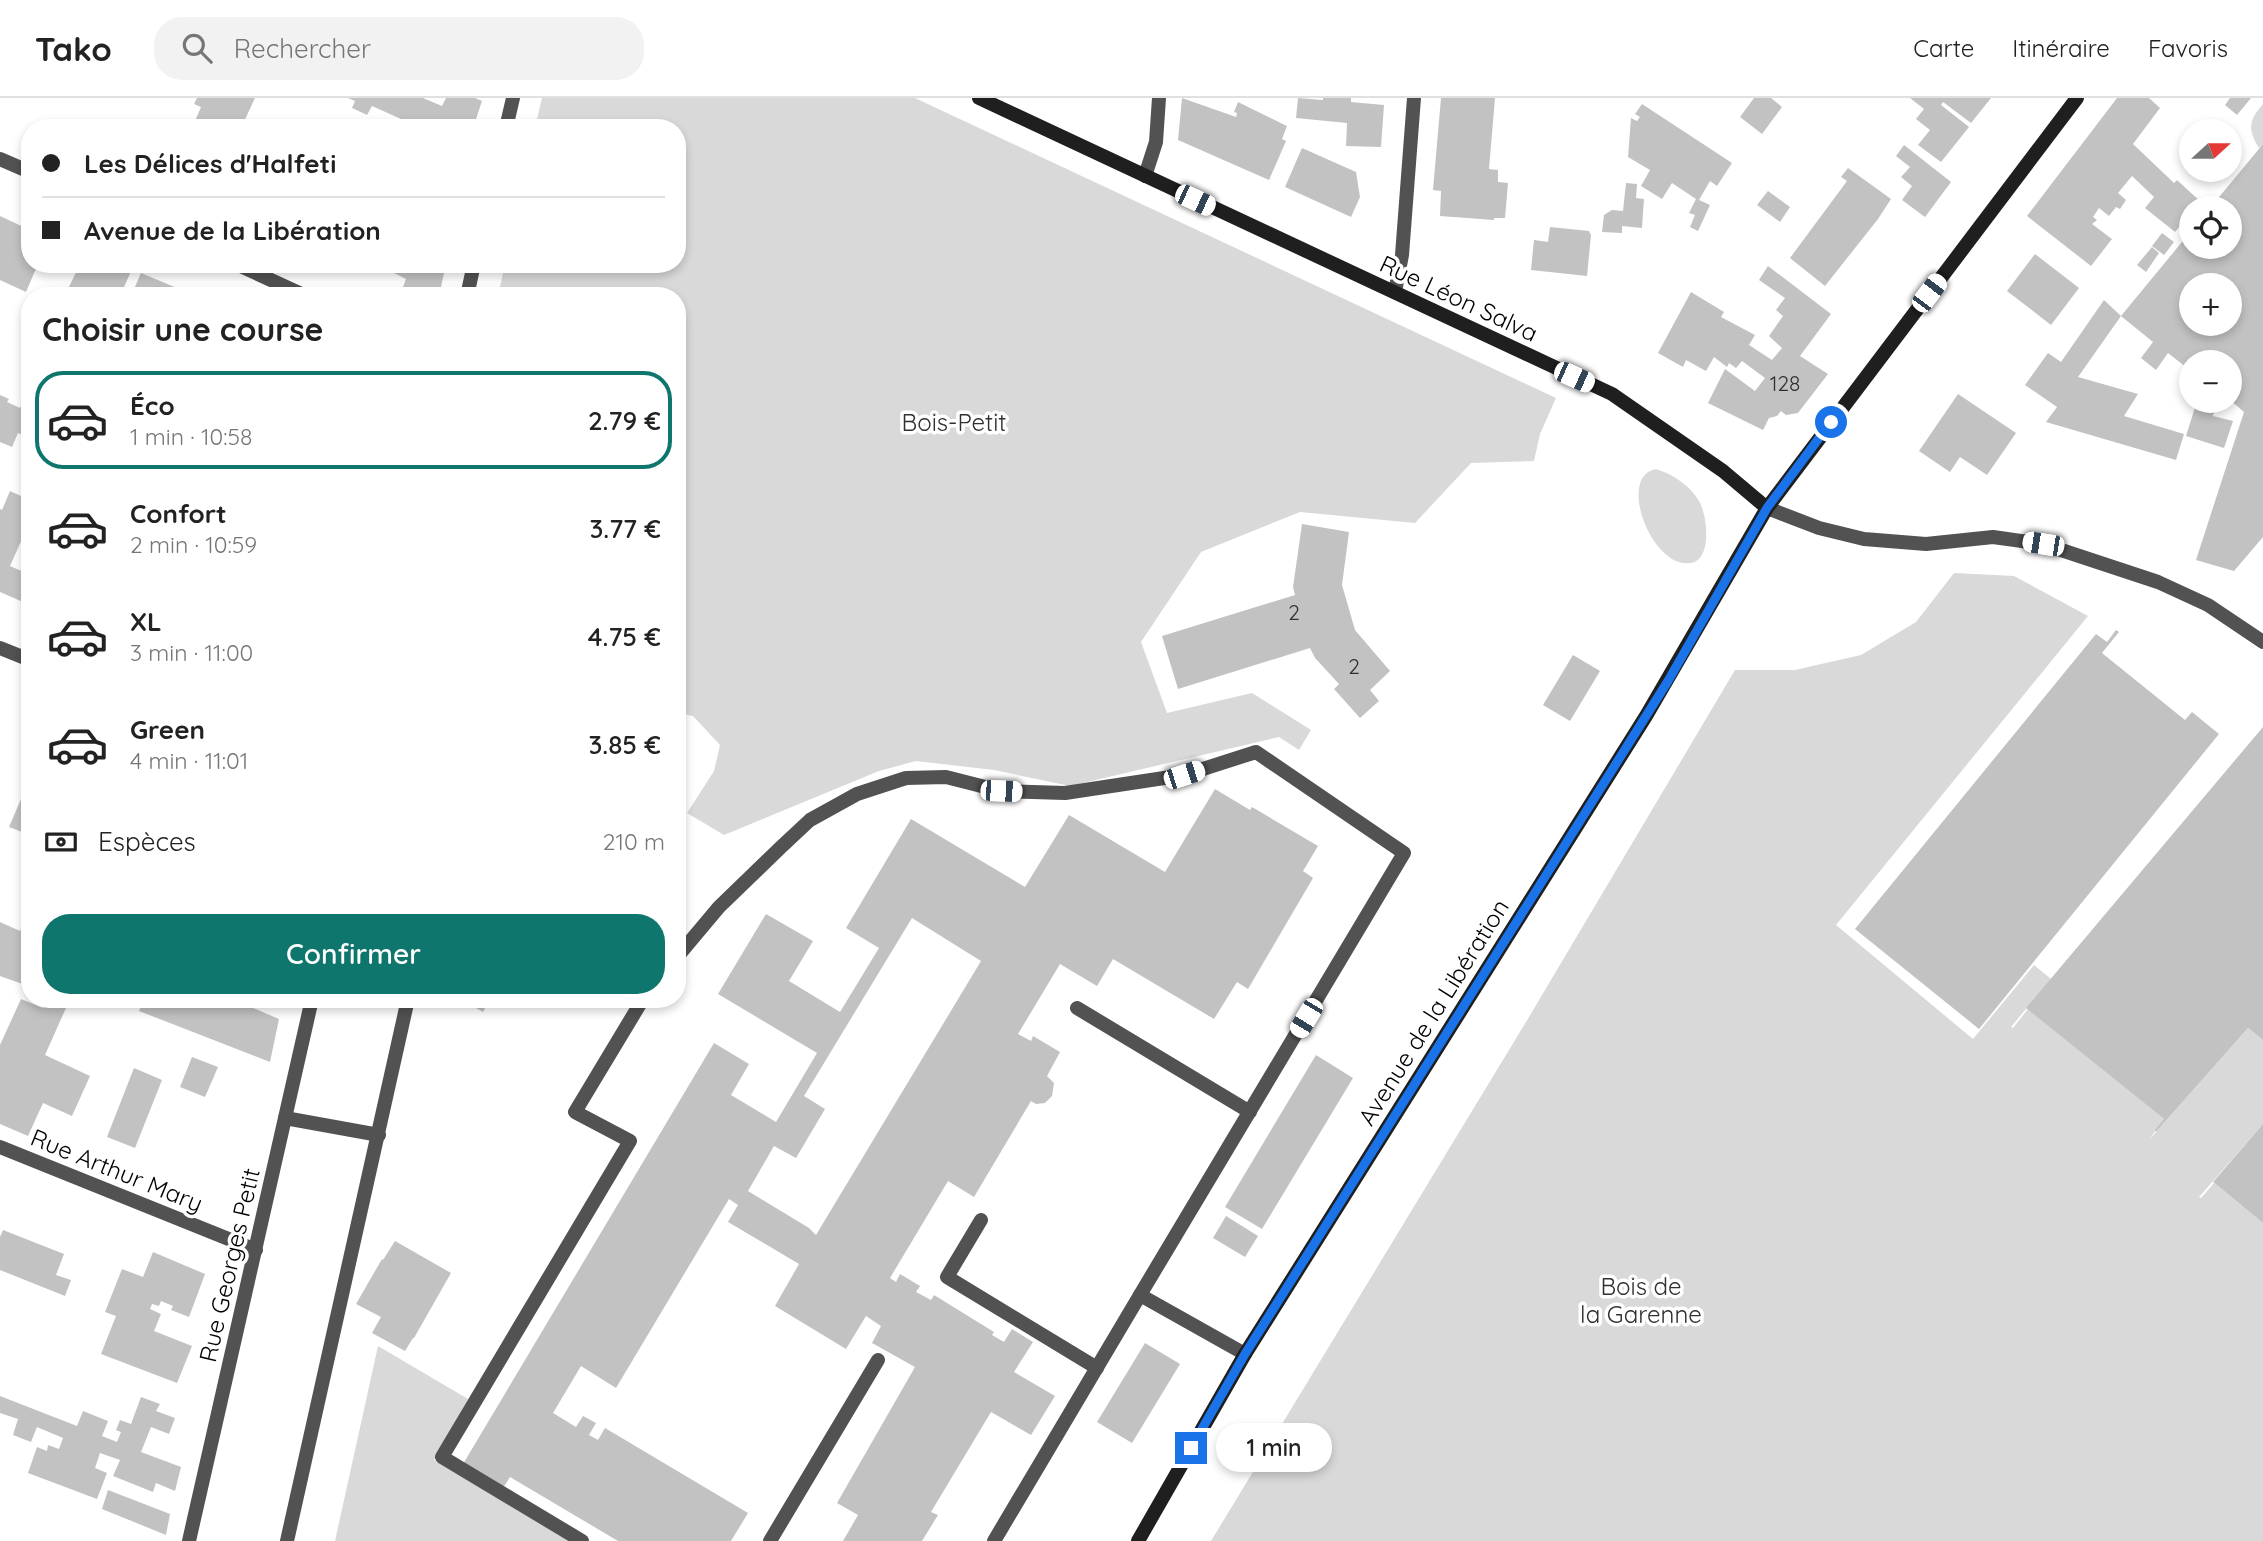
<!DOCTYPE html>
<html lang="fr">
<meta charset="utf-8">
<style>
:root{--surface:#fff;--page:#f2f2f2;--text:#222;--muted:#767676;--line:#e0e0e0;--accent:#0f766e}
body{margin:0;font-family:Quicksand,sans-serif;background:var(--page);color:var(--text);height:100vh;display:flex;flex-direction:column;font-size:26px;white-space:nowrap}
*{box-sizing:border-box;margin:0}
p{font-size:23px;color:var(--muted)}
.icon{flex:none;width:38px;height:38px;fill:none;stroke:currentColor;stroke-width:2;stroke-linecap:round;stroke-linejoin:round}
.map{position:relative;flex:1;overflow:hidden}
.sheet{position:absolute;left:21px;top:189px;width:665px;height:721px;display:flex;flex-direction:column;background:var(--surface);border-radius:28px;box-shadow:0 4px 10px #0003}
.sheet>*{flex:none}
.guide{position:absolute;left:21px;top:21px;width:665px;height:154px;border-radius:28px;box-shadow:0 4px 10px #0003;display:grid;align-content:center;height:154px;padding:0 21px;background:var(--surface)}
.needle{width:46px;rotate:69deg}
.fabs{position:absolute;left:2179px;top:21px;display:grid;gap:14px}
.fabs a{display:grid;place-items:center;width:63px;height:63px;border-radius:50%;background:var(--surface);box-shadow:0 4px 10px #0003;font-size:35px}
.end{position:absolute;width:32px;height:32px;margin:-16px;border:9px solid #1a73e8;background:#fff;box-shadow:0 0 0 4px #fff}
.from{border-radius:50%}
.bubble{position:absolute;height:49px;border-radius:24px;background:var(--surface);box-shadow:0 4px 10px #0003;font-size:23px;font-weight:600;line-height:49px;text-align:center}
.car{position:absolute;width:21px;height:42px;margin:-21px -10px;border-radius:9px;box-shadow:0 0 5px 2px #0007;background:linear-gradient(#fff 24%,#345 0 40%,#fff 0 76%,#345 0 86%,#fff 0)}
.guide b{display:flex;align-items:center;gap:24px;height:66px;font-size:26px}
.guide b+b{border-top:2px solid var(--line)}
.guide i{width:18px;height:18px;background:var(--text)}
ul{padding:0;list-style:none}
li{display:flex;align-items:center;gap:21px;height:98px;margin:0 14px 10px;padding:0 7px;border:4px solid transparent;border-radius:28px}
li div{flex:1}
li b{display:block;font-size:26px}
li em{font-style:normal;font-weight:600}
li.selected{border-color:var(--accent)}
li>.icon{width:63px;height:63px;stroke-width:1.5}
h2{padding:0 21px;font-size:32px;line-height:84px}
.pay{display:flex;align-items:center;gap:18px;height:77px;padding:0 21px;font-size:26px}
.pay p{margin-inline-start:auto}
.action{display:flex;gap:14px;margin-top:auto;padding:14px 21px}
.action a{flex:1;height:80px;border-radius:28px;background:var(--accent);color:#fff;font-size:28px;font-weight:600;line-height:80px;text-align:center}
header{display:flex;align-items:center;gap:42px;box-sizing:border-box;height:98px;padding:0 35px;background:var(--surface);border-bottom:2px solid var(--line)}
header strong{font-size:33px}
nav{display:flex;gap:38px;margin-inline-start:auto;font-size:24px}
.search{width:490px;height:63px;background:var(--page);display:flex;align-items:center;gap:18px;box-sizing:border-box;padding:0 24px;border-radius:28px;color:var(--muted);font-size:26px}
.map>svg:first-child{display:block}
.green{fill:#d9d9d9}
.building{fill:#c2c2c2;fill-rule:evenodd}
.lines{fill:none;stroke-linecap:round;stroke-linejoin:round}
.lane{stroke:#525252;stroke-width:14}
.street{stroke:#525252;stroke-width:14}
.secondary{stroke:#1f1f1f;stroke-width:14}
.route{stroke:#1a73e8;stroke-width:9}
.labels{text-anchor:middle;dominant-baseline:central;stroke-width:7;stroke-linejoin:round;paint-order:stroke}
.number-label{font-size:21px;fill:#303030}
.street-label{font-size:24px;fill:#000;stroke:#fff}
.park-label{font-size:24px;fill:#303030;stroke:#fff}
</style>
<header>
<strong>Tako</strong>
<div class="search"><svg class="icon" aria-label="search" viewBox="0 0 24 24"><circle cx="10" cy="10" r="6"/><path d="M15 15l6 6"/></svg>Rechercher</div>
<nav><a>Carte</a><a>Itinéraire</a><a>Favoris</a></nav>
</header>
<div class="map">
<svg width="2263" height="1443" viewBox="0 0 2263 1443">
<rect width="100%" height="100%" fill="#fff"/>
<g class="green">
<path d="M 542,0 L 915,0 L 1556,300 L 1540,336 L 1534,363 L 1471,365 L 1415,425 L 1300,414 L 1201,454 L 1141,544 L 1167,615 L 1252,595 L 1311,632 L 1299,652 L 1279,639 L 1070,688 L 994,672 L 916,663 L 879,673 L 724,737 L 687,715 L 714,673 L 720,647 L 693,618 L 677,615 L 677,198 L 498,198 L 505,166 L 677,166 L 677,30 L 535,30 Z"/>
<path d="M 2263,6 L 2263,46 L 2259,50 C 2247,31 2249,22 2263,6 Z"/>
<path d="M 1656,371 C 1672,376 1690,387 1699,403 C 1707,416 1713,461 1691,465 C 1652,472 1616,378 1656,371 Z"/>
<path d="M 1954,475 L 2014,478 L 2088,518 L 1836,827 L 1973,941 L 2034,867 L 2051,881 L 2011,929 L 2013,930 L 2028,911 L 2164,1021 L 2149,1042 L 2248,930 L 2263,942 L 2263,1026 L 2199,1099 L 2201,1100 L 2214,1085 L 2263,1125 L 2263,1443 L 1211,1443 L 1526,924 L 1735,572 L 1795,572 L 1861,557 L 1916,524 Z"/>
<path d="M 378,1248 L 468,1301 L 434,1362 L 569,1443 L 335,1443 Z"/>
</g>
<g class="building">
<path d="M 197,0 L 255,0 L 241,30 L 192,30 L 201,9 L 194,6 Z"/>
<path d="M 348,0 L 423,0 L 442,8 L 446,0 L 475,0 L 482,3 L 475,24 L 477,25 L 476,30 L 398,30 L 401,21 L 372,8 L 367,17 L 352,10 L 355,3 Z"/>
<path d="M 1182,0 L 1236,19 L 1237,15 L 1234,14 L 1238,4 L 1287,28 L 1282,41 L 1286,43 L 1269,82 L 1178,42 Z"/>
<path d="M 1298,0 L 1323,2 L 1323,0 L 1351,0 L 1351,4 L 1384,7 L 1381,49 L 1346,48 L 1347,25 L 1296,20 Z"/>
<path d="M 1441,0 L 1495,0 L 1489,71 L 1498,72 L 1498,84 L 1508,85 L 1505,120 L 1494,120 L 1494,122 L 1440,118 L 1441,93 L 1433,92 Z"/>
<path d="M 1754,0 L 1771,0 L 1782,9 L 1762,36 L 1740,19 Z"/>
<path d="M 1910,0 L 1991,0 L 1971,25 L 1943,4 L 1941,7 L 1969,29 L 1941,64 L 1918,47 L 1930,32 L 1916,21 L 1924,11 Z"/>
<path d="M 2117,0 L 2149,0 L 2160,10 L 2133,46 L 2174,85 L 2177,82 L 2201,104 L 2195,110 L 2191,110 L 2191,115 L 2175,134 L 2145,110 L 2154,99 L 2132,78 L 2118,95 L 2126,102 L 2120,111 L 2116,109 L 2109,118 L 2099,110 L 2093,119 L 2097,122 L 2092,126 L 2112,141 L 2091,168 L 2027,118 Z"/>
<path d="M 2230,0 L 2251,0 L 2237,17 L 2225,7 Z"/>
<path d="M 1642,6 L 1732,65 L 1717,88 L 1710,83 L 1699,102 L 1710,107 L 1698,133 L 1690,129 L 1695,117 L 1689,115 L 1696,101 L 1672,85 L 1662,101 L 1641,88 L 1650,72 L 1628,59 L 1631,20 L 1637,23 L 1640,19 L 1635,16 Z"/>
<path d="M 2263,46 L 2263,439 L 2234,473 L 2196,462 L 2244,314 L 2230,302 L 2230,264 L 2191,264 L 2191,273 L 2168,255 L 2156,272 L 2141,260 L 2153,244 L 2121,218 L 2191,133 L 2191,149 L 2230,149 L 2230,110 L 2210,110 ZM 2191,187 L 2230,187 L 2230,226 L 2191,226 Z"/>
<path d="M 1904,47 L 1951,84 L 1925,119 L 1902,102 L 1912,88 L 1901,79 L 1910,69 L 1896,58 Z"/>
<path d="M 1302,50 L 1356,74 L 1360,99 L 1351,119 L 1285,89 Z"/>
<path d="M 1848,70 L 1891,101 L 1878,121 L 1825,188 L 1790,160 L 1847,83 L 1841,79 Z"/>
<path d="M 1626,85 L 1637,86 L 1636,100 L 1644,101 L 1642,130 L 1622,128 L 1622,135 L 1602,134 L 1604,117 L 1612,112 L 1623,113 Z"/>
<path d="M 1768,93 L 1790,109 L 1780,124 L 1757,107 Z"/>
<path d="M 0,118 L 30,132 L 30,166 L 38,166 L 26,194 L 0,182 Z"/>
<path d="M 1550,129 L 1589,133 L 1591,137 L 1587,178 L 1531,172 L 1534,142 L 1548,144 Z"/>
<path d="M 2162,135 L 2174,144 L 2164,157 L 2152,148 Z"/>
<path d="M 2152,149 L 2159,155 L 2146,174 L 2137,167 Z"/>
<path d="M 2035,156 L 2079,190 L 2051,227 L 2007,193 Z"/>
<path d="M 80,166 L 122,166 L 132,171 L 120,198 L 79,198 L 67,193 Z"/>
<path d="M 388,166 L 439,166 L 436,172 L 444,175 L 439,198 L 422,198 L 403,189 L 406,181 L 386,171 Z"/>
<path d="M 1768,168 L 1831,216 L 1800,258 L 1828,276 L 1798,315 L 1786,317 L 1781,313 L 1777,318 L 1769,320 L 1763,332 L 1708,305 L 1725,271 L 1755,293 L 1765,280 L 1742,263 L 1736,270 L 1729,265 L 1727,269 L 1714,259 L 1706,273 L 1686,262 L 1683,269 L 1658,255 L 1691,194 L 1724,214 L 1721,219 L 1755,237 L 1749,247 L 1772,262 L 1782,250 L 1769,238 L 1783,218 L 1776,212 L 1785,200 L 1759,182 Z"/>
<path d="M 141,175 L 184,193 L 194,198 L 131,198 Z"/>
<path d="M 2104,202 L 2121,218 L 2078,279 L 2138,296 L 2124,318 L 2184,336 L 2176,362 L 2046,324 L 2057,309 L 2025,287 L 2048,255 L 2061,264 Z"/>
<path d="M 1958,296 L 2016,335 L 1987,377 L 1960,359 L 1950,374 L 1919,353 Z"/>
<path d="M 0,297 L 9,301 L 7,304 L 20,310 L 24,301 L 30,304 L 30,340 L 18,335 L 12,349 L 0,344 Z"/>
<path d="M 2197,303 L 2218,303 L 2213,318 L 2233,323 L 2224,350 L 2186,338 Z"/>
<path d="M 10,393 L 30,402 L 30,423 L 10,468 L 26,475 L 30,468 L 30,507 L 0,494 L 0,411 L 2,412 Z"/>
<path d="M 1302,426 L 1349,434 L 1342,487 L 1355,532 L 1390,573 L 1370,592 L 1379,603 L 1360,620 L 1334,591 L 1339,586 L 1315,560 L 1310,550 L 1178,591 L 1162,538 L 1295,497 L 1293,489 Z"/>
<path d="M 2116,532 L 2119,534 L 2102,555 L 2185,622 L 2192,614 L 2219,636 L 1979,931 L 1855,831 L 2096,536 L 2107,544 Z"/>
<path d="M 1573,557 L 1600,573 L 1570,623 L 1543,607 Z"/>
<path d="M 2263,629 L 2263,942 L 2248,930 L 2156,1034 L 2155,1032 L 2164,1021 L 2026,910 Z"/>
<path d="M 30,680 L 30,737 L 9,729 Z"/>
<path d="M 1215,691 L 1250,712 L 1252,709 L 1318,748 L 1303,773 L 1313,780 L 1248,891 L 1237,884 L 1214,921 L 1113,861 L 1097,888 L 1060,866 L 1018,936 L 1031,943 L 1033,938 L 1060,954 L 1047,978 L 1054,985 L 1052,998 L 1045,1005 L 1036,1006 L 1031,1003 L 974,1099 L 948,1083 L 890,1180 L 896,1184 L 900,1176 L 920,1188 L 916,1194 L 931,1202 L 934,1197 L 994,1234 L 992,1237 L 1004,1244 L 1012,1231 L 1033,1244 L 1014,1274 L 1055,1298 L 1031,1337 L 991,1314 L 931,1414 L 938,1417 L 922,1443 L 843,1443 L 858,1417 L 837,1405 L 915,1269 L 872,1245 L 881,1228 L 866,1218 L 846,1251 L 775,1208 L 799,1166 L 728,1124 L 738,1107 L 729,1101 L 616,1290 L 581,1268 L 553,1315 L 576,1329 L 583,1318 L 596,1325 L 589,1337 L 598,1342 L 605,1330 L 748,1415 L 731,1443 L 618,1443 L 510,1379 L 503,1390 L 463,1366 L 714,945 L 749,966 L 731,997 L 776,1024 L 817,955 L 718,896 L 766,816 L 813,843 L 789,883 L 840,914 L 879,850 L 846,830 L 911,721 L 1025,789 L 1069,717 L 1165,774 ZM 912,820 L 981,863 L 816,1137 L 809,1130 L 748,1093 L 774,1048 L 796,1060 L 825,1011 L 804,998 Z"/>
<path d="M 26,818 L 30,820 L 30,892 L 26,891 L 28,888 L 0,878 L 0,824 L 20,833 Z"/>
<path d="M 21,901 L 43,910 L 47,901 L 70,901 L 45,957 L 90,978 L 72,1018 L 43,1005 L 28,1038 L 0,1026 L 0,947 Z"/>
<path d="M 144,901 L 232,901 L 279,921 L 270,964 L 139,913 Z"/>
<path d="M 460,901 L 490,901 L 483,914 Z"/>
<path d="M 1316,957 L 1353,980 L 1262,1131 L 1225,1109 Z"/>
<path d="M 192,959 L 218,969 L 205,999 L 180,989 Z"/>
<path d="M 134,970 L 162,982 L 135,1050 L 107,1039 Z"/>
<path d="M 2263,1026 L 2263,1125 L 2213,1084 Z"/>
<path d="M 1226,1118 L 1258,1138 L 1245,1159 L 1213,1140 Z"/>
<path d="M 3,1132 L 64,1156 L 56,1177 L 71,1182 L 65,1198 L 0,1172 L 0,1139 Z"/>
<path d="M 395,1143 L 451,1175 L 414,1240 L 413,1240 L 405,1253 L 372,1235 L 381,1219 L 356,1206 L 382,1161 L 383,1162 Z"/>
<path d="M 153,1154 L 205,1176 L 189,1219 L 171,1212 L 173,1208 L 161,1203 L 159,1208 L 152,1206 L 150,1211 L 161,1216 L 154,1233 L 192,1248 L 177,1285 L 101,1256 L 116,1218 L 105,1214 L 122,1171 L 143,1179 Z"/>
<path d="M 1145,1245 L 1180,1266 L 1132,1345 L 1097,1324 Z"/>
<path d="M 0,1298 L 77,1328 L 83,1313 L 108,1323 L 102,1338 L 117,1344 L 121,1334 L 116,1332 L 120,1322 L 131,1326 L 141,1299 L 160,1306 L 156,1313 L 175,1320 L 169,1336 L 151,1329 L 141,1354 L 181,1369 L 175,1393 L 156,1385 L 153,1394 L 113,1378 L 120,1362 L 100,1355 L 95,1370 L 107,1375 L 97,1401 L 28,1375 L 37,1349 L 47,1353 L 48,1347 L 59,1351 L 63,1340 L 37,1329 L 31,1344 L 13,1337 L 18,1321 L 0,1315 Z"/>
<path d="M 108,1392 L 170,1416 L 166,1437 L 102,1411 Z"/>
</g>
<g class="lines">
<g class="lane">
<path d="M 677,859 L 719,809 L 780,750 L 810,722 L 857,696 L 906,680 L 946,679 L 1001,693 L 1065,695 L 1184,677 L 1256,654 L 1404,755 L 1140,1197 L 1245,1256"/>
<path d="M 1077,910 L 1250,1014"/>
<path d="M 285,1020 L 379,1037"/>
<path d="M 981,1122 L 947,1179 L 1097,1270"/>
<path d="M 287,1443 L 408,901"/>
<path d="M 582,1443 L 442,1359 L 630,1043 L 575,1014 L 643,901"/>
<path d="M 770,1443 L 878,1262"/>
<path d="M 994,1443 L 1140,1197"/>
</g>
<g class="street">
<path d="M 506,30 L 513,0"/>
<path d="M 0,61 L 30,74"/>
<path d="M 1145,78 L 1156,44 L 1159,0"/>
<path d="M 236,166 L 306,198"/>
<path d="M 1395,194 L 1402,157 L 1414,0"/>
<path d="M 467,198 L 474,166"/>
<path d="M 1767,410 L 1819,430 L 1864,441 L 1926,446 L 1993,439 L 2043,446 L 2158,484 L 2208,507 L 2263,544"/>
<path d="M 0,550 L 30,562"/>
<path d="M 0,1049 L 256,1152"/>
<path d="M 189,1443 L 312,901"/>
</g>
<g class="secondary">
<path d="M 979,0 L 1612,296 L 1723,373 L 1767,410"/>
<path d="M 1138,1443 L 1245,1256 L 1646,618 L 1767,410 L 2077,0"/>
</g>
</g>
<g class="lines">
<path class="route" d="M 1191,1350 L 1245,1256 L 1668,583 L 1767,410 L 1831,324"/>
</g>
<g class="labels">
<g class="number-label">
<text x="1785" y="285">128</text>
<text x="1294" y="514">2</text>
<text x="1354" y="568">2</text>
</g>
<g class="street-label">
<text transform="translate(1459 200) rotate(25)">Rue Léon Salva</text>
<text transform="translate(1433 914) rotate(-58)">Avenue de la Libération</text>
<text transform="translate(117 1072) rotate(22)">Rue Arthur Mary</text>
<text transform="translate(229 1167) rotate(-77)">Rue Georges Petit</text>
</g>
<g class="park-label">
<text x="954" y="324">Bois-Petit</text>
<text x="1641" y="1188">Bois de<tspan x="1641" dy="28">la Garenne</tspan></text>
</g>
</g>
</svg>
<div class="fabs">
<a><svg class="needle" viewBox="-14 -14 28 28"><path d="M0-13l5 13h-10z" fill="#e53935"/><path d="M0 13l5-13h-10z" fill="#767676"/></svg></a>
<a><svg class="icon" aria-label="locate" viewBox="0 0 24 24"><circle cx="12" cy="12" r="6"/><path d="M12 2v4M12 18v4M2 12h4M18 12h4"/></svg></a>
<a>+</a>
<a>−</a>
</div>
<i class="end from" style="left:1831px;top:324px"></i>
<i class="end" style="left:1191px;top:1350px"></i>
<div class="bubble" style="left:1216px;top:1325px;width:116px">1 min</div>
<i class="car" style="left:1195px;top:102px;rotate:115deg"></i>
<i class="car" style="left:1929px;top:195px;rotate:37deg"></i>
<i class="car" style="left:1574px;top:279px;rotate:114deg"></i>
<i class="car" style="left:2043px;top:446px;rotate:279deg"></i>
<i class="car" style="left:1184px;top:677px;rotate:72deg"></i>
<i class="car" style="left:1001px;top:693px;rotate:92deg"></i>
<i class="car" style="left:1306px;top:920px;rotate:211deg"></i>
<div class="guide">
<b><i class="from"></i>Les Délices d'Halfeti</b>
<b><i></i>Avenue de la Libération</b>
</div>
<section class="sheet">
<h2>Choisir une course</h2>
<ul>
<li class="selected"><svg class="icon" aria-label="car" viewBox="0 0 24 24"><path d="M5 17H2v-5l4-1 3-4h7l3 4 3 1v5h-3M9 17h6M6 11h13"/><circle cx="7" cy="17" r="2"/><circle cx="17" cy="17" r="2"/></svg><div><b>Éco</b><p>1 min · 10:58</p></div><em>2.79 €</em></li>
<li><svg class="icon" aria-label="car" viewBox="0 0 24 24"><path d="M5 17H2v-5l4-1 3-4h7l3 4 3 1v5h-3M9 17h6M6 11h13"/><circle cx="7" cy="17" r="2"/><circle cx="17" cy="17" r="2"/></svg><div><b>Confort</b><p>2 min · 10:59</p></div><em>3.77 €</em></li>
<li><svg class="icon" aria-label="car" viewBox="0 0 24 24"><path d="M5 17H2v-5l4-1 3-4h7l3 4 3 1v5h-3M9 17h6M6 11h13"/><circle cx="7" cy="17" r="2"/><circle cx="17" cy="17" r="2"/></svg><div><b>XL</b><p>3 min · 11:00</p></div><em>4.75 €</em></li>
<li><svg class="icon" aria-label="car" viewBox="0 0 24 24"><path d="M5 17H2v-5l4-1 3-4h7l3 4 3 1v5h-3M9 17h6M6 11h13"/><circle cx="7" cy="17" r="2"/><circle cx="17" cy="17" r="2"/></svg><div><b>Green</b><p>4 min · 11:01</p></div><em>3.85 €</em></li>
</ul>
<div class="pay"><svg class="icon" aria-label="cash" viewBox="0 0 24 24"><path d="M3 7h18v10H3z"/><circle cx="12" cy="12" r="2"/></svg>Espèces<p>210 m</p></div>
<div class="action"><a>Confirmer</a></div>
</section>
</div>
